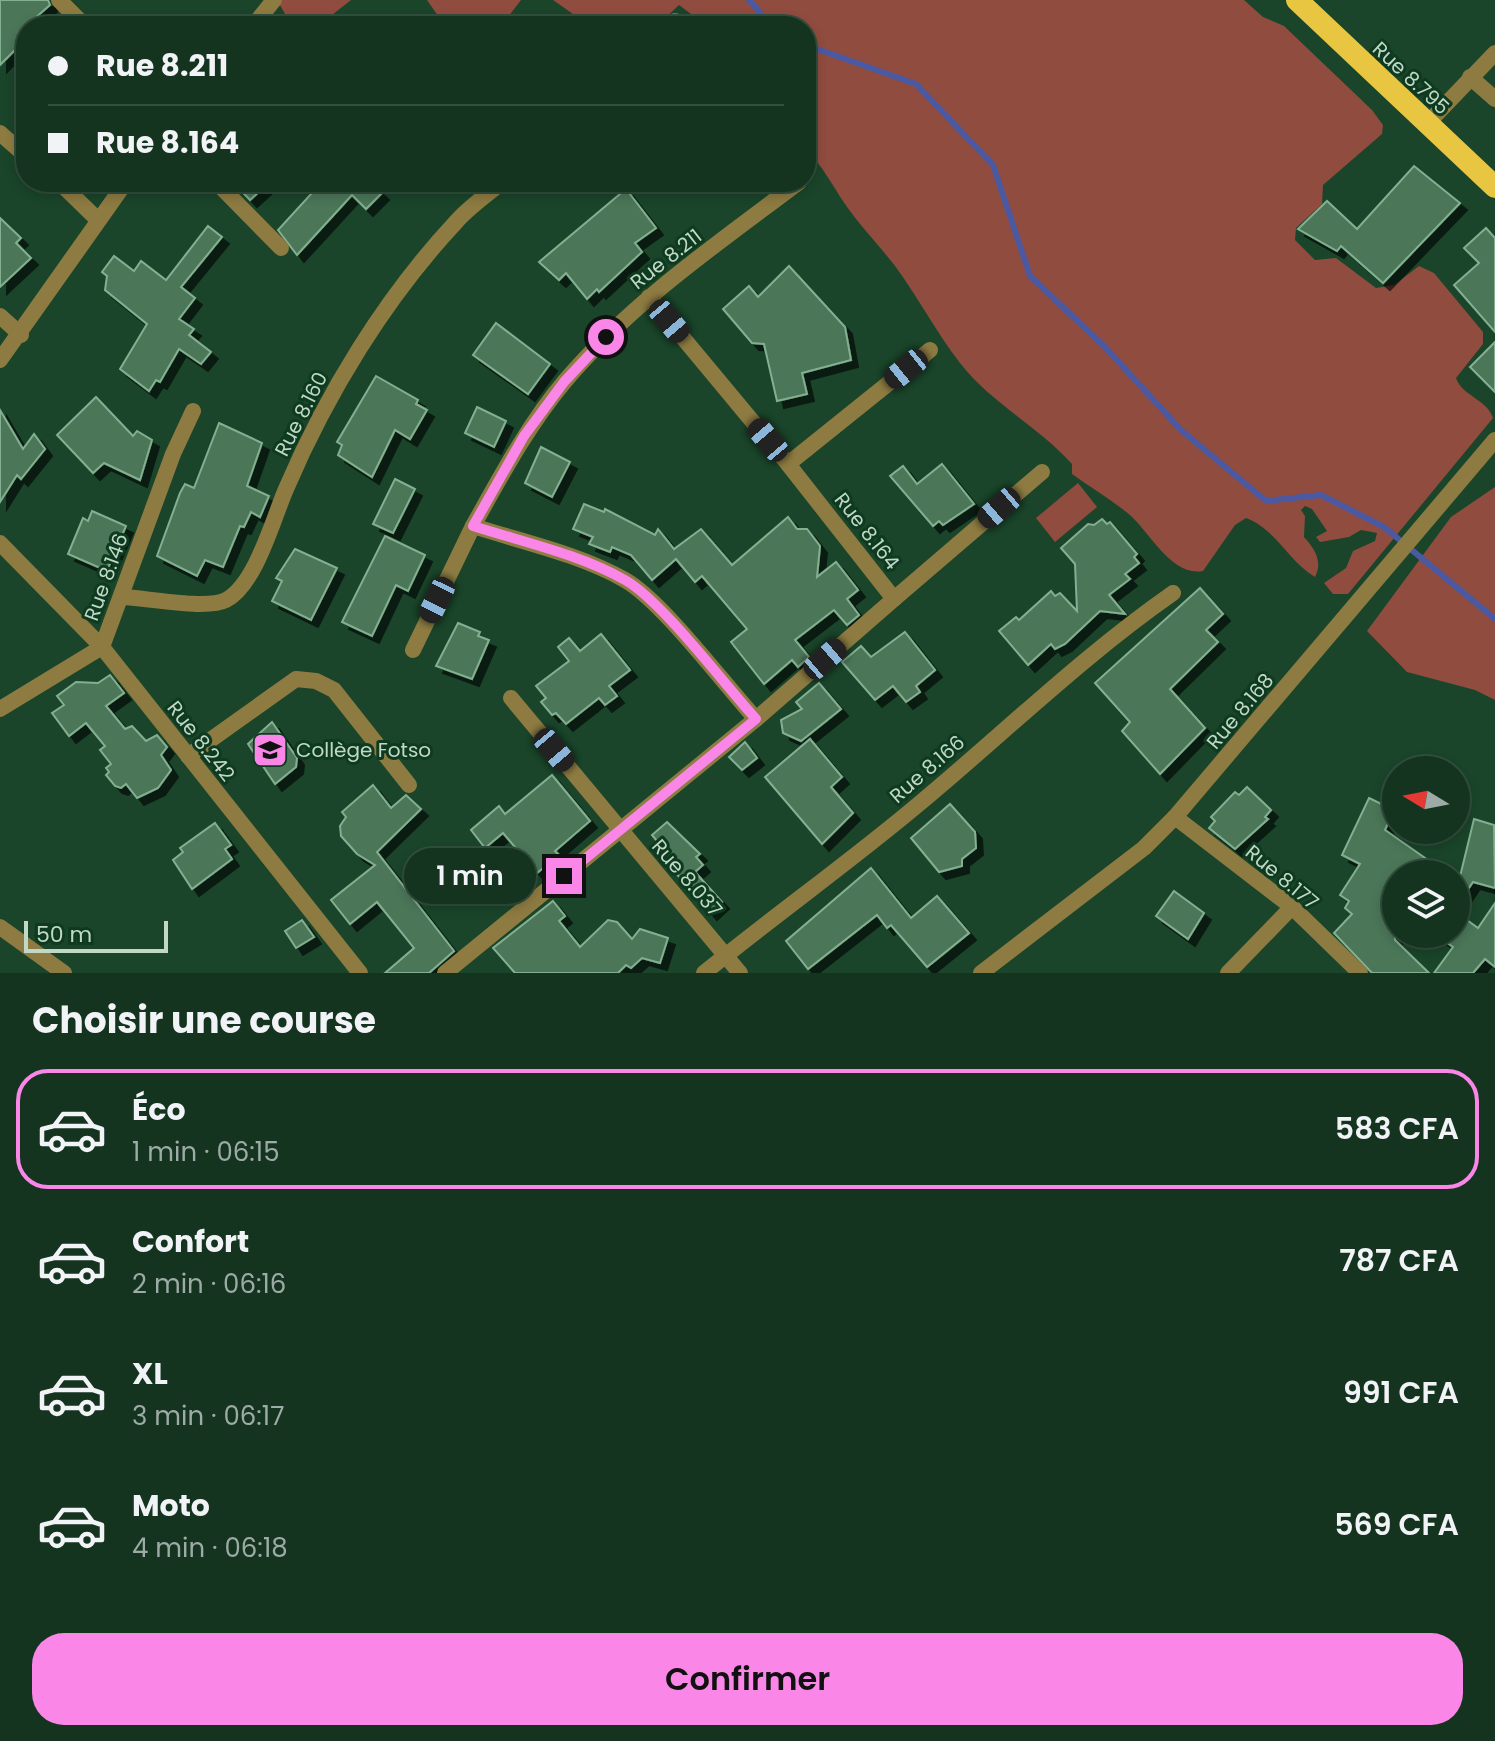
<!DOCTYPE html>
<html lang="fr">
<meta charset="utf-8">
<style>
:root{--surface:#143420;--page:#213f2d;--text:#f1f3f6;--muted:#9daaa5;--line:#334f3e;--accent:#fa87e8}
body{margin:0;font-family:Poppins,sans-serif;background:var(--page);color:var(--text);height:100vh;display:flex;flex-direction:column;font-size:30px;white-space:nowrap}
*{box-sizing:border-box;margin:0}
p{font-size:26px;color:var(--muted)}
.icon{flex:none;width:44px;height:44px;fill:none;stroke:currentColor;stroke-width:2;stroke-linecap:round;stroke-linejoin:round}
.map{position:relative;height:973px;overflow:hidden}
.sheet{display:flex;flex-direction:column;background:var(--surface);flex:1}
.sheet>*{flex:none}
.hud{position:absolute;left:16px;top:16px;width:800px;height:176px;border-radius:32px;box-shadow:0 4px 12px #0003,0 0 0 2px var(--line);display:grid;align-content:center;height:176px;padding:0 32px;background:var(--surface)}
.needle{width:52px;rotate:280deg}
.fabs{position:absolute;left:1382px;top:756px;display:grid;gap:16px}
.fabs a{display:grid;place-items:center;width:88px;height:88px;border-radius:50%;background:var(--surface);box-shadow:0 4px 12px #0003,0 0 0 2px var(--line);font-size:40px}
.scale{position:absolute;left:24px;bottom:20px;width:144px;box-sizing:border-box;padding-left:8px;border:4px solid #c1d8c7;border-top:0;font-size:22px;line-height:28px;white-space:nowrap;color:#c1d8c7;-webkit-text-stroke:6px #0e3b20;paint-order:stroke}
.end{position:absolute;width:36px;height:36px;margin:-18px;border:10px solid #fa87e8;background:#111;box-shadow:0 0 0 4px #111}
.from{border-radius:50%}
.bubble{position:absolute;height:56px;border-radius:28px;background:var(--surface);box-shadow:0 4px 12px #0003,0 0 0 2px var(--line);font-size:26px;font-weight:600;line-height:56px;text-align:center}
.car{position:absolute;width:24px;height:48px;margin:-24px -12px;border-radius:10px;box-shadow:0 0 6px 2px #0007;background:linear-gradient(#222 24%,#8ab4d8 0 40%,#222 0 76%,#8ab4d8 0 86%,#222 0)}
.hud b{display:flex;align-items:center;gap:28px;height:76px;font-size:30px}
.hud b+b{border-top:2px solid var(--line)}
.hud i{width:20px;height:20px;background:var(--text)}
ul{padding:0;list-style:none}
li{display:flex;align-items:center;gap:24px;height:120px;margin:0 16px 12px;padding:0 16px;border:4px solid transparent;border-radius:32px}
li div{flex:1}
li b{display:block;font-size:30px}
li em{font-style:normal;font-weight:600}
li.current{border-color:var(--accent)}
li>.icon{width:72px;height:72px;stroke-width:1.5}
h2{padding:0 32px;font-size:36px;line-height:96px}
.action{display:flex;gap:16px;margin-top:auto;padding:16px 32px}
.action a{flex:1;height:92px;border-radius:32px;background:var(--accent);color:#111;font-size:32px;font-weight:600;line-height:92px;text-align:center}
.map>svg:first-child{display:block}
.green{fill:#904c3e}
.lines{fill:none;stroke-linecap:round;stroke-linejoin:round}
.stream{stroke:#4b59a3;stroke-width:6}
.building{fill:#4b7658;stroke:#83b090;stroke-width:2;filter:url(#shadow)}
.minor{stroke:#8d7b41;stroke-width:16}
.trunk{stroke:#e9c642;stroke-width:22}
.route{stroke:#fa87e8;stroke-width:10}
.labels{text-anchor:middle;dominant-baseline:central;stroke-width:6;stroke-linejoin:round;paint-order:stroke}
.street-label{font-size:20px;fill:#c1d8c7;stroke:#0e3b20}
.poi-label{font-size:20px;fill:#c1d8c7;stroke:#0e3b20;text-anchor:start}
</style>
<div class="map">
<svg width="1495" height="973" viewBox="0 0 1495 973">
<defs>
<filter id="shadow"><feDropShadow dx="7" dy="7" stdDeviation="0" flood-color="#0009"/></filter>
</defs>
<rect width="100%" height="100%" fill="#1a452a"/>
<g class="green">
<path d="M 277,0 L 351,0 L 318,26 L 292,26 Z"/>
<path d="M 427,0 L 521,0 L 501,26 L 445,26 Z"/>
<path d="M 553,0 L 1244,0 L 1263,17 L 1284,26 L 1372,110 L 1383,125 L 1382,134 L 1323,185 L 1322,204 L 1296,228 L 1295,240 L 1315,260 L 1336,258 L 1376,288 L 1394,285 L 1419,266 L 1434,273 L 1483,332 L 1483,344 L 1456,378 C 1462,396 1487,399 1493,418 L 1348,594 L 1333,594 L 1324,583 L 1346,568 L 1353,551 L 1375,541 L 1377,533 L 1361,530 L 1349,537 L 1320,542 L 1316,537 L 1327,531 L 1312,509 L 1305,506 L 1301,510 L 1305,516 L 1304,537 C 1315,549 1323,562 1315,577 C 1288,561 1276,529 1246,518 L 1235,525 L 1203,571 C 1172,577 1150,533 1130,515 C 1112,500 1091,488 1072,474 L 1072,464 C 1038,426 992,404 960,363 C 936,332 918,297 895,266 C 879,245 860,226 845,204 C 832,185 823,166 806,150 L 806,26 L 707,26 L 679,5 L 657,26 L 590,26 Z"/>
<path d="M 1078,483 L 1097,507 L 1055,542 L 1036,518 Z"/>
<path d="M 1495,487 L 1495,700 L 1475,690 L 1407,672 L 1367,631 L 1451,517 Z"/>
</g>
<g class="lines">
<g class="stream">
<path d="M 749,0 L 772,26"/>
<path d="M 806,45 L 916,84 L 993,165 L 1030,276 L 1104,346 L 1181,430 L 1266,501 L 1321,495 L 1384,527 L 1495,619"/>
</g>
</g>
<g class="building">
<path d="M 0,0 L 48,0 L 50,5 L 26,26 L 26,61 L 15,50 L 0,65 Z"/>
<path d="M 1414,166 L 1460,203 L 1383,283 L 1341,246 L 1337,251 L 1298,229 L 1327,201 L 1357,229 Z"/>
<path d="M 233,182 L 270,182 L 250,200 Z"/>
<path d="M 322,182 L 370,182 L 382,193 L 366,209 L 352,195 L 297,255 L 278,230 Z"/>
<path d="M 626,189 L 656,228 L 635,243 L 642,252 L 599,292 L 597,289 L 587,299 L 566,273 L 559,280 L 539,262 Z"/>
<path d="M 0,218 L 21,238 L 16,243 L 31,258 L 0,287 Z"/>
<path d="M 208,226 L 222,237 L 181,287 L 195,298 L 179,319 L 194,329 L 189,335 L 211,352 L 201,364 L 179,349 L 160,382 L 156,380 L 149,391 L 120,369 L 147,324 L 105,290 L 107,276 L 102,272 L 114,256 L 134,271 L 141,261 L 166,280 Z"/>
<path d="M 1486,228 L 1495,238 L 1495,332 L 1454,285 L 1479,263 L 1464,248 Z"/>
<path d="M 789,266 L 845,327 L 851,360 L 802,373 L 807,394 L 777,401 L 764,344 L 752,343 L 723,309 L 749,286 L 758,297 Z"/>
<path d="M 496,323 L 550,364 L 528,394 L 473,355 Z"/>
<path d="M 1495,342 L 1495,392 L 1470,367 Z"/>
<path d="M 376,376 L 418,400 L 416,404 L 427,410 L 410,439 L 395,430 L 372,477 L 338,455 L 342,445 L 337,442 Z"/>
<path d="M 96,397 L 133,436 L 137,431 L 152,440 L 140,480 L 104,463 L 93,473 L 57,435 Z"/>
<path d="M 477,407 L 506,421 L 494,447 L 465,433 Z"/>
<path d="M 0,410 L 23,449 L 34,434 L 45,449 L 21,479 L 17,475 L 0,502 Z"/>
<path d="M 219,423 L 262,443 L 247,486 L 269,496 L 260,517 L 251,512 L 244,527 L 240,526 L 223,567 L 205,560 L 197,576 L 157,556 L 180,493 L 185,484 L 194,488 Z"/>
<path d="M 541,447 L 570,462 L 552,497 L 525,483 Z"/>
<path d="M 942,464 L 974,504 L 943,525 L 939,521 L 933,526 L 890,476 L 903,466 L 917,484 Z"/>
<path d="M 395,479 L 415,489 L 393,533 L 373,524 Z"/>
<path d="M 584,504 L 604,512 L 605,509 L 655,535 L 658,529 L 674,549 L 701,529 L 732,565 L 788,517 L 797,529 L 807,529 L 820,546 L 817,577 L 836,562 L 858,590 L 847,599 L 859,615 L 847,625 L 834,610 L 795,640 L 809,657 L 798,667 L 792,660 L 764,684 L 731,642 L 747,629 L 702,576 L 695,582 L 676,559 L 652,580 L 631,555 L 612,547 L 610,552 L 589,544 L 593,537 L 573,529 Z"/>
<path d="M 92,511 L 126,526 L 107,571 L 68,554 L 83,518 L 88,521 Z"/>
<path d="M 1102,519 L 1107,524 L 1110,522 L 1137,554 L 1134,557 L 1139,563 L 1125,574 L 1130,579 L 1109,595 L 1125,614 L 1100,611 L 1065,644 L 1055,649 L 1051,644 L 1028,665 L 999,631 L 1016,617 L 1019,620 L 1051,591 L 1055,596 L 1060,593 L 1077,611 L 1075,564 L 1061,548 L 1088,524 L 1094,525 Z"/>
<path d="M 385,536 L 425,555 L 408,591 L 396,585 L 372,636 L 342,622 Z"/>
<path d="M 295,549 L 337,568 L 311,620 L 272,601 L 282,581 L 276,578 Z"/>
<path d="M 1200,588 L 1223,614 L 1206,630 L 1218,642 L 1170,689 L 1205,728 L 1160,774 L 1122,731 L 1130,722 L 1095,683 Z"/>
<path d="M 458,623 L 480,632 L 478,636 L 489,640 L 472,679 L 436,666 Z"/>
<path d="M 905,632 L 935,670 L 916,686 L 920,692 L 906,702 L 893,686 L 875,700 L 842,662 L 861,646 L 871,657 Z"/>
<path d="M 601,634 L 630,670 L 609,686 L 617,696 L 605,705 L 599,698 L 566,724 L 556,713 L 552,715 L 541,702 L 546,698 L 536,686 L 569,661 L 558,647 L 569,638 L 580,651 Z"/>
<path d="M 110,675 L 124,693 L 106,706 L 125,729 L 132,726 L 146,741 L 157,735 L 167,747 L 161,755 L 171,770 L 158,788 L 137,798 L 126,784 L 121,788 L 115,786 L 106,775 L 109,772 L 106,768 L 111,764 L 100,750 L 105,746 L 86,723 L 69,736 L 52,713 L 64,705 L 57,696 L 76,682 L 98,683 Z"/>
<path d="M 819,683 L 841,709 L 801,741 L 783,733 L 781,720 L 802,709 L 796,702 Z"/>
<path d="M 272,722 L 297,758 L 296,767 L 275,784 L 248,744 Z"/>
<path d="M 810,739 L 842,777 L 831,787 L 853,813 L 822,844 L 765,777 Z"/>
<path d="M 745,742 L 757,758 L 742,770 L 729,757 Z"/>
<path d="M 552,775 L 590,821 L 555,851 L 559,855 L 537,873 L 503,833 L 485,848 L 471,830 L 499,806 L 505,814 Z"/>
<path d="M 373,785 L 391,808 L 406,795 L 421,809 L 377,852 L 454,951 L 429,973 L 385,973 L 414,948 L 377,902 L 350,924 L 331,900 L 375,865 L 357,854 L 341,836 L 340,826 L 346,817 L 342,812 Z"/>
<path d="M 1247,787 L 1271,810 L 1265,817 L 1268,819 L 1235,849 L 1209,828 L 1215,821 L 1211,817 L 1235,792 L 1239,795 Z"/>
<path d="M 1369,798 L 1394,810 L 1385,830 L 1448,874 L 1396,874 L 1395,940 L 1429,973 L 1372,973 L 1334,933 L 1352,914 L 1345,908 L 1349,901 L 1340,895 L 1360,864 L 1342,855 Z"/>
<path d="M 950,804 L 975,832 L 976,848 L 962,859 L 962,866 L 939,872 L 911,838 Z"/>
<path d="M 1474,819 L 1494,825 L 1495,888 L 1473,882 L 1456,907 L 1456,893 Z"/>
<path d="M 667,822 L 700,854 L 696,857 L 703,865 L 695,872 L 722,902 L 710,913 L 657,851 L 662,847 L 652,835 Z"/>
<path d="M 215,823 L 231,845 L 225,849 L 232,859 L 192,889 L 173,860 L 183,852 L 180,848 Z"/>
<path d="M 871,868 L 911,918 L 937,896 L 969,933 L 927,967 L 891,925 L 887,928 L 877,915 L 808,969 L 786,941 Z"/>
<path d="M 1174,891 L 1204,913 L 1188,939 L 1156,916 Z"/>
<path d="M 553,901 L 565,916 L 559,921 L 580,947 L 608,920 L 617,922 L 632,939 L 640,929 L 668,938 L 660,963 L 642,958 L 631,968 L 626,965 L 618,973 L 515,973 L 493,948 Z"/>
<path d="M 1495,903 L 1495,967 L 1485,959 L 1473,973 L 1434,973 L 1453,947 L 1435,934 L 1456,934 L 1456,912 L 1478,928 Z"/>
<path d="M 302,920 L 314,937 L 296,948 L 285,931 Z"/>
</g>
<g class="lines">
<g class="minor">
<path d="M 59,0 L 85,26"/>
<path d="M 253,26 L 274,0"/>
<path d="M 670,26 L 675,21"/>
<path d="M 1470,77 L 1495,99"/>
<path d="M 1426,125 L 1495,53"/>
<path d="M 0,133 L 26,156"/>
<path d="M 59,182 L 98,220"/>
<path d="M 216,182 L 281,248"/>
<path d="M 0,316 L 21,335"/>
<path d="M 0,360 L 126,182"/>
<path d="M 788,464 L 930,350"/>
<path d="M 0,543 L 102,647 L 360,973"/>
<path d="M 123,597 C 146,598 207,610 226,600 C 256,584 273,519 286,489 C 327,393 385,298 456,222 C 469,207 487,195 502,182"/>
<path d="M 894,599 L 1042,472"/>
<path d="M 413,650 L 473,526"/>
<path d="M 511,698 L 740,973"/>
<path d="M 0,709 L 102,647 L 173,454 L 193,411"/>
<path d="M 756,719 C 724,684 662,601 625,580 C 579,554 523,542 473,526 C 501,476 528,425 565,381 C 632,302 717,244 799,182"/>
<path d="M 188,756 L 296,679 L 316,681 L 334,690 L 409,785"/>
<path d="M 1175,817 L 1292,907 L 1360,973"/>
<path d="M 0,927 L 64,973"/>
<path d="M 445,973 L 756,719 L 894,599 L 788,464 L 649,297"/>
<path d="M 704,973 C 775,915 850,862 920,803 C 1004,733 1084,655 1173,593"/>
<path d="M 981,973 L 1144,848 L 1175,817 L 1495,440"/>
<path d="M 1228,973 L 1292,907"/>
</g>
<path class="trunk" d="M 1297,0 L 1495,187"/>
</g>
<g class="lines">
<path class="route" d="M 564,876 L 756,719 C 724,684 662,601 625,580 C 579,554 523,542 473,526 L 524,436 L 564,382 L 606,337"/>
</g>
<defs>
<g id="school-square" transform="scale(1.8)"><rect x="-9" y="-9" width="18" height="18" rx="4" fill="#fa87e8" stroke="#0e3b20"/><path d="M0-5L7-2L0 1L-7-2ZM-4 1L0 2.5L4 1V4Q0 6-4 4Z" fill="#111"/></g>
</defs>
<g fill-rule="evenodd">
<use href="#school-square" x="270" y="750"/>
</g>
<g class="labels">
<g class="street-label">
<text transform="translate(1411 78) rotate(43)">Rue 8.795</text>
<text transform="translate(666 259) rotate(-38)">Rue 8.211</text>
<text transform="translate(301 414) rotate(-63)">Rue 8.160</text>
<text transform="translate(867 531) rotate(52)">Rue 8.164</text>
<text transform="translate(106 577) rotate(-70)">Rue 8.146</text>
<text transform="translate(1240 711) rotate(-50)">Rue 8.168</text>
<text transform="translate(201 741) rotate(52)">Rue 8.242</text>
<text transform="translate(927 769) rotate(-41)">Rue 8.166</text>
<text transform="translate(1282 877) rotate(40)">Rue 8.177</text>
<text transform="translate(687 878) rotate(49)">Rue 8.037</text>
</g>
<g class="poi-label">
<text x="296" y="750">Collège Fotso</text>
</g>
</g>
</svg>
<div class="fabs">
<a><svg class="needle" viewBox="-14 -14 28 28"><path d="M0-13l5 13h-10z" fill="#e53935"/><path d="M0 13l5-13h-10z" fill="#9daaa5"/></svg></a>
<a><svg class="icon" aria-label="layers" viewBox="0 0 24 24"><path d="M12 4l9 5-9 5-9-5zM3 14l9 5 9-5"/></svg></a>
</div>
<div class="scale">50 m</div>
<i class="end from" style="left:606px;top:337px"></i>
<i class="end" style="left:564px;top:876px"></i>
<div class="bubble" style="left:404px;top:848px;width:132px">1 min</div>
<i class="car" style="left:669px;top:321px;rotate:140deg"></i>
<i class="car" style="left:906px;top:369px;rotate:231deg"></i>
<i class="car" style="left:768px;top:440px;rotate:320deg"></i>
<i class="car" style="left:999px;top:508px;rotate:229deg"></i>
<i class="car" style="left:437px;top:600px;rotate:206deg"></i>
<i class="car" style="left:825px;top:659px;rotate:49deg"></i>
<i class="car" style="left:554px;top:750px;rotate:140deg"></i>
<div class="hud">
<b><i class="from"></i>Rue 8.211</b>
<b><i></i>Rue 8.164</b>
</div>
</div>
<section class="sheet">
<h2>Choisir une course</h2>
<ul>
<li class="current"><svg class="icon" aria-label="car" viewBox="0 0 24 24"><path d="M5 17H2v-5l4-1 3-4h7l3 4 3 1v5h-3M9 17h6M6 11h13"/><circle cx="7" cy="17" r="2"/><circle cx="17" cy="17" r="2"/></svg><div><b>Éco</b><p>1 min · 06:15</p></div><em>583 CFA</em></li>
<li><svg class="icon" aria-label="car" viewBox="0 0 24 24"><path d="M5 17H2v-5l4-1 3-4h7l3 4 3 1v5h-3M9 17h6M6 11h13"/><circle cx="7" cy="17" r="2"/><circle cx="17" cy="17" r="2"/></svg><div><b>Confort</b><p>2 min · 06:16</p></div><em>787 CFA</em></li>
<li><svg class="icon" aria-label="car" viewBox="0 0 24 24"><path d="M5 17H2v-5l4-1 3-4h7l3 4 3 1v5h-3M9 17h6M6 11h13"/><circle cx="7" cy="17" r="2"/><circle cx="17" cy="17" r="2"/></svg><div><b>XL</b><p>3 min · 06:17</p></div><em>991 CFA</em></li>
<li><svg class="icon" aria-label="car" viewBox="0 0 24 24"><path d="M5 17H2v-5l4-1 3-4h7l3 4 3 1v5h-3M9 17h6M6 11h13"/><circle cx="7" cy="17" r="2"/><circle cx="17" cy="17" r="2"/></svg><div><b>Moto</b><p>4 min · 06:18</p></div><em>569 CFA</em></li>
</ul>
<div class="action"><a>Confirmer</a></div>
</section>
